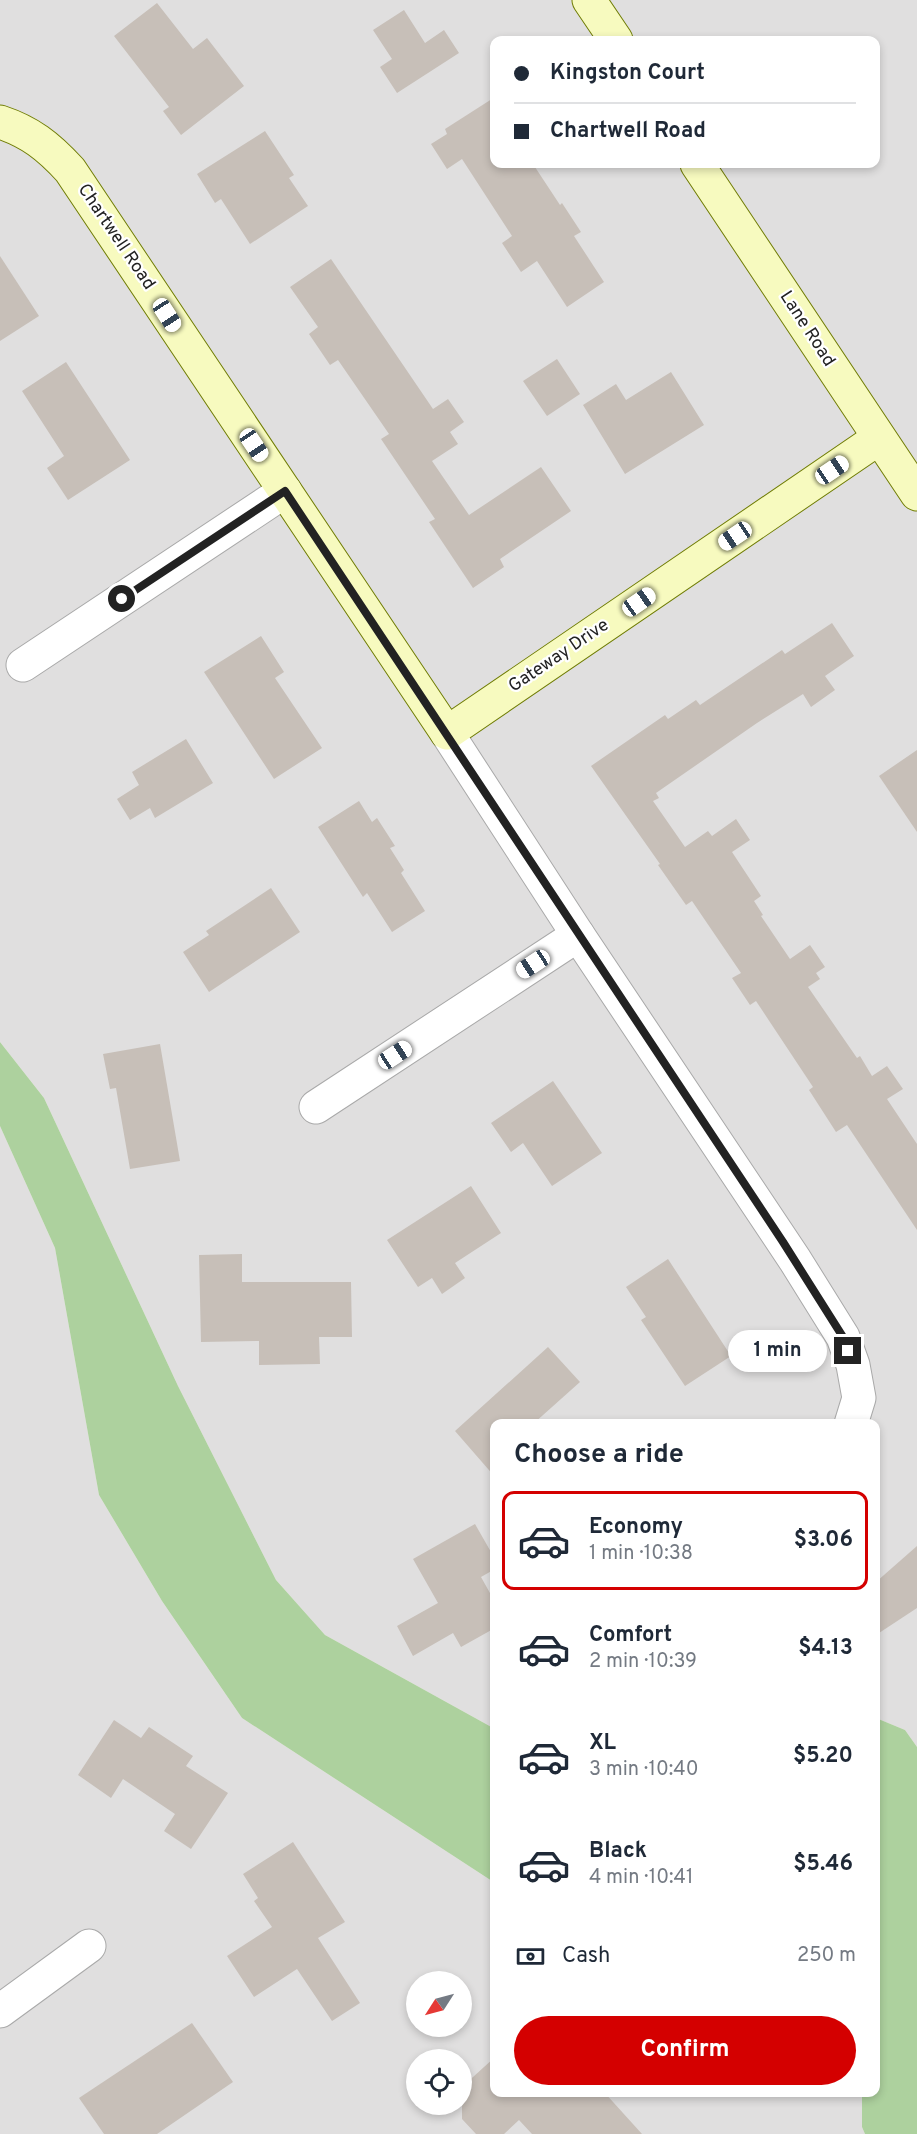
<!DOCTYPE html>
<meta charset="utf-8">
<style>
:root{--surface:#fff;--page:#f6f6f7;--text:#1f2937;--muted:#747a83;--line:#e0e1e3;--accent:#d40000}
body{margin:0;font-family:Overpass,sans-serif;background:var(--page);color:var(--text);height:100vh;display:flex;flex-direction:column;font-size:22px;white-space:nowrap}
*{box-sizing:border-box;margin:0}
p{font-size:20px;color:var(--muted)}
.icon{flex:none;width:33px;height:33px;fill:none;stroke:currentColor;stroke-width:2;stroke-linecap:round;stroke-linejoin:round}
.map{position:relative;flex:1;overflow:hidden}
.side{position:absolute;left:490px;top:1419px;width:390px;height:678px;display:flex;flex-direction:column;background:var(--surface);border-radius:12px;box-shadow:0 3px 9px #0003}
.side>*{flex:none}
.top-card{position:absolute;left:490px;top:36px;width:390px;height:132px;border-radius:12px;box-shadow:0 3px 9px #0003;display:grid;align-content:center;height:132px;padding:0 24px;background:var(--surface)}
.needle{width:39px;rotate:234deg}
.tools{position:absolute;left:406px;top:1971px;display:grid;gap:12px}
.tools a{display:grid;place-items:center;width:66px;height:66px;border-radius:50%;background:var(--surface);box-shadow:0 3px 9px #0003;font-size:30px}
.end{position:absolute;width:27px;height:27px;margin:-14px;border:8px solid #222;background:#fff;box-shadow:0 0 0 3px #fff}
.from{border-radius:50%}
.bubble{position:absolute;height:42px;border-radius:21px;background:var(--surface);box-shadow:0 3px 9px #0003;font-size:20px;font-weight:700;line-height:42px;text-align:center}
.car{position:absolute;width:18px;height:36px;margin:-18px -9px;border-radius:8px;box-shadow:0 0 4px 2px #0007;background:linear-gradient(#fff 24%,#345 0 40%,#fff 0 76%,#345 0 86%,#fff 0)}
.top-card b{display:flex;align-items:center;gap:21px;height:57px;font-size:22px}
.top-card b+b{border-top:2px solid var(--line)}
.top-card i{width:15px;height:15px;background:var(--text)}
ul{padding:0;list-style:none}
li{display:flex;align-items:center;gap:18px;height:99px;margin:0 12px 9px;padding:0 12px;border:3px solid transparent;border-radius:12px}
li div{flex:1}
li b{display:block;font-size:22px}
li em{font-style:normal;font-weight:700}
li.selected{border-color:var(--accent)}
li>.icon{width:54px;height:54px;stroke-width:1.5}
h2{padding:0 24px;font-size:27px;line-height:72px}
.pay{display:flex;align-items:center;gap:15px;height:66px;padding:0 24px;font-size:22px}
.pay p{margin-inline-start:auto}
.primary-button{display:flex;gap:12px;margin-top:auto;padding:12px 24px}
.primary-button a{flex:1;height:69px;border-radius:36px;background:var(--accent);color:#fff;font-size:24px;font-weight:700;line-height:69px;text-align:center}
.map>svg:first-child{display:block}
.residential{fill:#e0dfdf;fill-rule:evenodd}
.forest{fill:#add19e}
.building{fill:#c7bfb8}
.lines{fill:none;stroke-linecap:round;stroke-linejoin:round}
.street-casing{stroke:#a9a9a9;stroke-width:35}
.secondary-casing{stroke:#707d05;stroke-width:35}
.street{stroke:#fff;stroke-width:33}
.secondary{stroke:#f7fabf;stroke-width:33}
.route{stroke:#222;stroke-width:8}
.labels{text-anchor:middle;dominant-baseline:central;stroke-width:4.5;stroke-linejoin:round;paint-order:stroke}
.street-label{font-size:18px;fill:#222;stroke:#fff}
</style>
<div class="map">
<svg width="917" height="2134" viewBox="0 0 917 2134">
<rect width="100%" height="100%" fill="#f2efe9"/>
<g class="residential">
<path d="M 0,0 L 917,0 L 917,1747 L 905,1730 L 876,1718 L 876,1424 L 495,1424 L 495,1729 L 325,1635 L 276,1580 L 178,1386 L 44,1098 L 0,1042 ZM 495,40 L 876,40 L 876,164 L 495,164 Z"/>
<path d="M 0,1126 L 55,1248 L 99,1495 L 162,1601 L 242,1718 L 495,1883 L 495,2092 L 862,2093 L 862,2127 L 865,2134 L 0,2134 ZM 417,1982 L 462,1982 L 462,2026 L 417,2026 ZM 417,2060 L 462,2060 L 462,2104 L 417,2104 Z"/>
</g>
<g class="forest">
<path d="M 0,1042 L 44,1098 L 178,1386 L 276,1580 L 325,1635 L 495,1729 L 495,1883 L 242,1718 L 162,1601 L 99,1495 L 55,1248 L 0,1126 Z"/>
<path d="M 876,1718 L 905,1730 L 917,1747 L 917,2134 L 865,2134 L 862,2127 L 862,2093 L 876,2092 Z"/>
</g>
<g class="building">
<path d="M 157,3 L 193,49 L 207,38 L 244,86 L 181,135 L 163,111 L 169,107 L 114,36 Z"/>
<path d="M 404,10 L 425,43 L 444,30 L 459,53 L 397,93 L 380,67 L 392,59 L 373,30 Z"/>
<path d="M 495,97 L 495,164 L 533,164 L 560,205 L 562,203 L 581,232 L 574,236 L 604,282 L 567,307 L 537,261 L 521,272 L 502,243 L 512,236 L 462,159 L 447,169 L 431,144 L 447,134 L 445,129 Z"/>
<path d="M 265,131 L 294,175 L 289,178 L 308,206 L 250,244 L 221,199 L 215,203 L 197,174 Z"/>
<path d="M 0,256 L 39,316 L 0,341 Z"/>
<path d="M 331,259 L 433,409 L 448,399 L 464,422 L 450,432 L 458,444 L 432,461 L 469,515 L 541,467 L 571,511 L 500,559 L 504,567 L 473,588 L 429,522 L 435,519 L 381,439 L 389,434 L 338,360 L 330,365 L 309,334 L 318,327 L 290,287 Z"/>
<path d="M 557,359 L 580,394 L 547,416 L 523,381 Z"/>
<path d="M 66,362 L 130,460 L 68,500 L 47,468 L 64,456 L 22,391 Z"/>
<path d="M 671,372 L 704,425 L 625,474 L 583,405 L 616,384 L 626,400 Z"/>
<path d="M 832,623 L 854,656 L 825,676 L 835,690 L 811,707 L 803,694 L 757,723 L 656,793 L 659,798 L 653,801 L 685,847 L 708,831 L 712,836 L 736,819 L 750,840 L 732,852 L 761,896 L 754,901 L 763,915 L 761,916 L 790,959 L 810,945 L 825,967 L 816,973 L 820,979 L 808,987 L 857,1058 L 860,1056 L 872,1076 L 887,1066 L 903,1089 L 887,1099 L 917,1144 L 917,1230 L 847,1125 L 836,1132 L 809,1090 L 813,1087 L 756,1001 L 750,1005 L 732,978 L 741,973 L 692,901 L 686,905 L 658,865 L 660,864 L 591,766 L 665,715 L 668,719 L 696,700 L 700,705 L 782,650 L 785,654 Z"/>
<path d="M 261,636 L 284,672 L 275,678 L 322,748 L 274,779 L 204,672 Z"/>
<path d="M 186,739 L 213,783 L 155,818 L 150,808 L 130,820 L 117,799 L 139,785 L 132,772 Z"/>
<path d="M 917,750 L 917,832 L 879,776 Z"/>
<path d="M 359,801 L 372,822 L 377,818 L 395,846 L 390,848 L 404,870 L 401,873 L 425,911 L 392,932 L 367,893 L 363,897 L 318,827 Z"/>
<path d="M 271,888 L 300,932 L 209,992 L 183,952 L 209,935 L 206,931 Z"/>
<path d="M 160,1044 L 180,1161 L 130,1169 L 116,1088 L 110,1089 L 103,1054 Z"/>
<path d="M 553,1081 L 602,1153 L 552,1186 L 523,1143 L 511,1152 L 491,1123 Z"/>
<path d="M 471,1186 L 501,1233 L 455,1263 L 465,1278 L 442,1294 L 432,1278 L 418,1287 L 387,1240 Z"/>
<path d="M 242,1254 L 242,1282 L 351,1282 L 352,1337 L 319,1337 L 320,1364 L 259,1365 L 259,1341 L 201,1342 L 199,1255 Z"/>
<path d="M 668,1259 L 731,1356 L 685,1386 L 641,1320 L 646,1317 L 626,1287 Z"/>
<path d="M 548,1347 L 580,1382 L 533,1424 L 495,1424 L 495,1477 L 455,1431 Z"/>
<path d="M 475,1524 L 495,1559 L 495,1569 L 481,1577 L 495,1602 L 495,1628 L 461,1647 L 453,1633 L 413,1656 L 397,1626 L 438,1603 L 413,1559 Z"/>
<path d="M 917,1546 L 917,1608 L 876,1635 L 876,1582 Z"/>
<path d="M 114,1720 L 141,1738 L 149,1727 L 193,1756 L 186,1766 L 228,1793 L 191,1849 L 164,1831 L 175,1814 L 123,1779 L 111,1798 L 78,1775 Z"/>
<path d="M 293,1842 L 345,1922 L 318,1938 L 360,2003 L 332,2021 L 297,1969 L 254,1997 L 227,1956 L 272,1927 L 254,1901 L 258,1898 L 243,1874 Z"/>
<path d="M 192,2023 L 233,2082 L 157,2134 L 104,2134 L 79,2098 Z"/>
<path d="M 495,2057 L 495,2092 L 604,2092 L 642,2134 L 532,2134 L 519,2120 L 504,2134 L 476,2134 L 462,2119 L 462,2087 Z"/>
</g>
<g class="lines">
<g class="street-casing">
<g id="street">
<path d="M 23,665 L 285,491"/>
<path d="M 447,733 L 578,935 L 795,1260 L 843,1337 L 853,1365 L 859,1398 L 851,1424"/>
<path d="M 316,1107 L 578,935"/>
<path d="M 0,2011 L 89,1946"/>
</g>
</g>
<g class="secondary-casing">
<g id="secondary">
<path d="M 589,0 L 616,40"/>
<path d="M 0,122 C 30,132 48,146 70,170 L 447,733 L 879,438"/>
<path d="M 697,164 L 917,494"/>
</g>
</g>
<use href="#street" class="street"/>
<use href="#secondary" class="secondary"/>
</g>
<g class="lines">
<path class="route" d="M 122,599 L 285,491 L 783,1242 L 843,1337 L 848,1351"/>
</g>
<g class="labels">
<g class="street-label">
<text transform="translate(116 237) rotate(56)">Chartwell Road</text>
<text transform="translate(807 329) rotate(57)">Lane Road</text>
<text transform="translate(559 656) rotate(-34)">Gateway Drive</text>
</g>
</g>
</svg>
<div class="tools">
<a><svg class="needle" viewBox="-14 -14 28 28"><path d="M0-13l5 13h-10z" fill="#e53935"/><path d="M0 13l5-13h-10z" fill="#747a83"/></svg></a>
<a><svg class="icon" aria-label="locate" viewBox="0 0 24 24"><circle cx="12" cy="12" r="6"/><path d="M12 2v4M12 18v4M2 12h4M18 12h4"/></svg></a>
</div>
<i class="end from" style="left:122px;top:599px"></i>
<i class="end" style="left:848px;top:1351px"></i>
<div class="bubble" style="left:728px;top:1330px;width:99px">1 min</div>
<i class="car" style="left:167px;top:315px;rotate:147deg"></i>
<i class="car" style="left:254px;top:445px;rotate:146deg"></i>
<i class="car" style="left:832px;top:470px;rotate:56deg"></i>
<i class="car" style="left:735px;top:536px;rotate:236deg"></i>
<i class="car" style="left:639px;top:602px;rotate:55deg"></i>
<i class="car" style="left:533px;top:964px;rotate:237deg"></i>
<i class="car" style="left:395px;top:1055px;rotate:57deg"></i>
<div class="top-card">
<b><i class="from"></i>Kingston Court</b>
<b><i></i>Chartwell Road</b>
</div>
<section class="side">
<h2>Choose a ride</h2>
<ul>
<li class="selected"><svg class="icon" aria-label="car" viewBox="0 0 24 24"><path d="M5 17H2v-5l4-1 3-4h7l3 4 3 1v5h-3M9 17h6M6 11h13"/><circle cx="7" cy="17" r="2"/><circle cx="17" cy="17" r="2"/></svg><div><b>Economy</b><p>1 min · 10:38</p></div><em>$3.06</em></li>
<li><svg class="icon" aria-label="car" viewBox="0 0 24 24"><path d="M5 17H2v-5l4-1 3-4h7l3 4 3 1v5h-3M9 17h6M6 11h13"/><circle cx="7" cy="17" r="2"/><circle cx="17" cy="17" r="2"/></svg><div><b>Comfort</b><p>2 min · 10:39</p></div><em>$4.13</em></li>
<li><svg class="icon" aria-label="car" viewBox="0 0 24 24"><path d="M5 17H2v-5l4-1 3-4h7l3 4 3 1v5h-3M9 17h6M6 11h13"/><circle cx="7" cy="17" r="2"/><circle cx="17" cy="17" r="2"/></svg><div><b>XL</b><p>3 min · 10:40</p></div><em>$5.20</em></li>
<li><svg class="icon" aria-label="car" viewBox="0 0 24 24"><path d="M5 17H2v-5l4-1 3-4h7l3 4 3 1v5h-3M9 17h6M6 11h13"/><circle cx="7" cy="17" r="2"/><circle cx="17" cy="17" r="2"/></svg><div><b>Black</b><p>4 min · 10:41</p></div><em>$5.46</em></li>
</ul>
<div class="pay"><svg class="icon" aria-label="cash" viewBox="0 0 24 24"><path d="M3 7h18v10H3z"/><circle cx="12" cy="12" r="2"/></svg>Cash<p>250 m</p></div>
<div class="primary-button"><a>Confirm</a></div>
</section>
</div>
